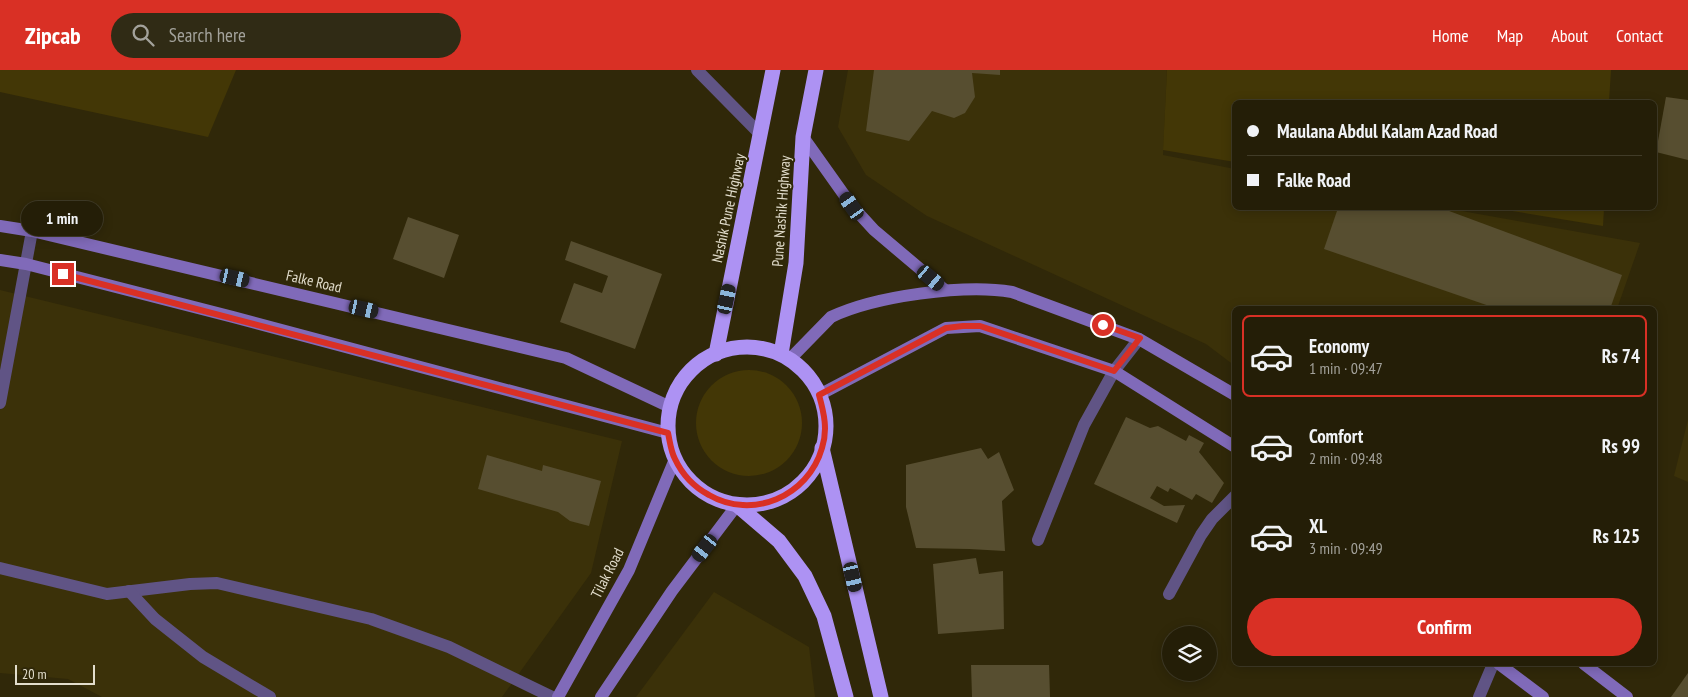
<!DOCTYPE html>
<meta charset="utf-8">
<style>
:root{--surface:#241e07;--page:#302b15;--text:#f1f3f6;--muted:#a3a29b;--line:#413c28;--accent:#d93025}
body{margin:0;font-family:"PT Sans Narrow",sans-serif;background:var(--page);color:var(--text);height:100vh;display:flex;flex-direction:column;font-size:19px;white-space:nowrap}
*{box-sizing:border-box;margin:0}
p{font-size:16px;color:var(--muted)}
.icon{flex:none;width:28px;height:28px;fill:none;stroke:currentColor;stroke-width:2;stroke-linecap:round;stroke-linejoin:round}
.map{position:relative;flex:1;overflow:hidden}
.sheet{position:absolute;left:1232px;top:236px;width:425px;height:360px;display:flex;flex-direction:column;background:var(--surface);border-radius:8px;box-shadow:0 2px 12px #0003,0 0 0 1px var(--line)}
.sheet>*{flex:none}
.guide{position:absolute;left:1232px;top:30px;width:425px;height:110px;border-radius:8px;box-shadow:0 2px 12px #0003,0 0 0 1px var(--line);display:grid;align-content:center;height:110px;padding:0 15px;background:var(--surface)}
.buttons{position:absolute;left:1162px;top:556px;display:grid;gap:10px}
.buttons a{display:grid;place-items:center;width:55px;height:55px;border-radius:50%;background:var(--surface);box-shadow:0 2px 12px #0003,0 0 0 1px var(--line);font-size:25px}
.scale{position:absolute;left:15px;bottom:12px;width:80px;box-sizing:border-box;padding-left:5px;border:2px solid #e2ddcc;border-top:0;font-size:14px;line-height:18px;white-space:nowrap;color:#e2ddcc;-webkit-text-stroke:4px #302809;paint-order:stroke}
.end{position:absolute;width:22px;height:22px;margin:-11px;border:6px solid #d93025;background:#fff;box-shadow:0 0 0 2px #fff}
.from{border-radius:50%}
.bubble{position:absolute;height:35px;border-radius:18px;background:var(--surface);box-shadow:0 2px 12px #0003,0 0 0 1px var(--line);font-size:16px;font-weight:700;line-height:35px;text-align:center}
.car{position:absolute;width:15px;height:30px;margin:-15px -8px;border-radius:6px;box-shadow:0 0 4px 1px #0007;background:linear-gradient(#222 24%,#8ab4d8 0 40%,#222 0 76%,#8ab4d8 0 86%,#222 0)}
.guide b{display:flex;align-items:center;gap:18px;height:48px;font-size:19px}
.guide b+b{border-top:1px solid var(--line)}
.guide i{width:12px;height:12px;background:var(--text)}
ul{padding:9px 0 0;list-style:none}
li{display:flex;align-items:center;gap:15px;height:82px;margin:0 10px 8px;padding:0 5px;border:2px solid transparent;border-radius:8px}
li div{flex:1}
li b{display:block;font-size:19px}
li em{font-style:normal;font-weight:700}
li.active{border-color:var(--accent)}
li>.icon{width:45px;height:45px;stroke-width:1.5}
.cta{display:flex;gap:10px;margin-top:auto;padding:10px 15px}
.cta a{flex:1;height:58px;border-radius:30px;background:var(--accent);color:#fff;font-size:20px;font-weight:700;line-height:58px;text-align:center}
header{display:flex;align-items:center;gap:30px;box-sizing:border-box;height:70px;padding:0 25px;background:var(--accent);color:#fff}
header strong{font-size:24px}
nav{display:flex;gap:28px;margin-inline-start:auto;font-size:18px}
.search{width:350px;height:45px;background:var(--page);display:flex;align-items:center;gap:12px;box-sizing:border-box;padding:0 18px;border-radius:28px;color:var(--muted);font-size:19px}
.map>svg:first-child{display:block}
.built{fill:#3b3109}
.green{fill:#433706}
.building{fill:#574e30}
.lines{fill:none;stroke-linecap:round;stroke-linejoin:round}
.street{stroke:#605485;stroke-width:12}
.secondary{stroke:#806ab9;stroke-width:12}
.highway{stroke:#ad92f3;stroke-width:15}
.route{stroke:#d93025;stroke-width:6}
.labels{text-anchor:middle;dominant-baseline:central;stroke-width:4;stroke-linejoin:round;paint-order:stroke}
.street-label{font-size:15px;fill:#e2ddcc;stroke:#302809}
</style>
<header>
<strong>Zipcab</strong>
<div class="search"><svg class="icon" aria-label="search" viewBox="0 0 24 24"><circle cx="10" cy="10" r="6"/><path d="M15 15l6 6"/></svg>Search here</div>
<nav><a>Home</a><a>Map</a><a>About</a><a>Contact</a></nav>
</header>
<div class="map">
<svg width="1688" height="627" viewBox="0 0 1688 627">
<rect width="100%" height="100%" fill="#302809"/>
<g class="built">
<path d="M 848,0 L 1167,0 L 1163,85 L 1235,99 L 1235,138 L 1445,138 L 1640,173 L 1617,239 L 1235,239 L 1235,296 L 1206,274 L 927,146 L 866,105 L 838,57 Z"/>
<path d="M 0,220 L 622,371 L 591,503 L 502,627 L 102,627 L 68,609 L 0,603 Z"/>
<path d="M 1688,350 L 1688,412 L 1674,406 Z"/>
<path d="M 714,522 L 809,577 L 815,627 L 636,627 Z"/>
</g>
<g class="green">
<path d="M 0,0 L 236,0 L 208,67 L 0,22 Z"/>
<path d="M 1167,0 L 1611,0 L 1609,32 L 1235,32 L 1235,92 L 1163,80 Z"/>
<path d="M 1494,138 L 1604,138 L 1603,156 Z"/>
<circle cx="749" cy="353" r="53"/>
</g>
<g class="building">
<path d="M 874,0 L 1000,0 L 1000,5 L 972,3 L 975,27 L 965,43 L 954,48 L 932,41 L 909,71 L 866,61 Z"/>
<path d="M 1666,27 L 1688,30 L 1688,90 L 1656,82 Z"/>
<path d="M 1338,138 L 1441,138 L 1622,205 L 1610,239 L 1498,239 L 1324,179 Z"/>
<path d="M 408,147 L 459,165 L 444,208 L 393,189 Z"/>
<path d="M 571,171 L 662,204 L 635,279 L 560,252 L 574,213 L 602,223 L 608,206 L 565,190 Z"/>
<path d="M 1126,347 L 1150,358 L 1158,356 L 1186,371 L 1189,365 L 1204,373 L 1199,382 L 1224,413 L 1212,433 L 1196,424 L 1192,430 L 1170,418 L 1168,422 L 1157,416 L 1150,428 L 1164,436 L 1185,435 L 1177,453 L 1094,414 Z"/>
<path d="M 981,378 L 988,389 L 999,382 L 1014,420 L 1002,431 L 1005,481 L 969,479 L 916,478 L 906,437 L 906,395 Z"/>
<path d="M 487,385 L 542,401 L 543,395 L 601,411 L 589,456 L 570,451 L 558,442 L 478,419 Z"/>
<path d="M 976,488 L 979,504 L 1003,501 L 1004,559 L 938,564 L 933,494 Z"/>
<path d="M 971,595 L 1049,595 L 1050,627 L 972,627 Z"/>
<path d="M 1688,603 L 1688,627 L 1671,627 Z"/>
</g>
<g class="lines">
<g class="street">
<path d="M 697,0 L 761,65"/>
<path d="M 0,333 L 32,161"/>
<path d="M 1038,470 L 1084,355 L 1114,301 L 1139,269"/>
<path d="M 0,498 L 107,524 L 190,514 L 217,513 L 371,549 L 449,577 L 552,627"/>
<path d="M 129,521 L 155,549 L 203,587 L 270,627"/>
<path d="M 1169,524 L 1201,465 L 1212,449 L 1235,426"/>
<path d="M 1479,627 L 1493,594"/>
</g>
<g class="secondary">
<path d="M 803,67 L 852,136 L 874,160 L 945,220"/>
<path d="M 0,156 L 32,161 L 566,288 L 670,337"/>
<path d="M 0,190 L 26,194 L 233,247 L 668,363"/>
<path d="M 789,290 L 831,247 C 875,226 964,214 1012,222 L 1139,269 L 1235,325"/>
<path d="M 819,325 L 946,258 L 980,256 L 1114,301 L 1235,377"/>
<path d="M 1499,594 L 1543,627"/>
<path d="M 1584,594 L 1627,627"/>
<path d="M 558,627 L 629,500 L 675,389"/>
<path d="M 601,627 L 672,521 L 737,435"/>
</g>
<g class="highway">
<circle cx="747" cy="356" r="79"/>
<path d="M 716,284 L 773,0"/>
<path d="M 781,284 L 796,193 L 803,67 L 816,0"/>
<path d="M 822,378 L 881,627"/>
<path d="M 737,435 L 779,471 L 805,506 L 824,546 L 846,627"/>
</g>
</g>
<g class="lines">
<path class="route" d="M 63,204 L 668,363 C 670,372 671,382 675,389 C 682,404 694,417 709,425 C 752,450 808,427 822,378 C 828,360 824,343 819,325 L 946,258 L 963,256 L 980,256 L 1114,301 L 1140,268 L 1103,255"/>
</g>
<g class="labels">
<g class="street-label">
<text transform="translate(728 138) rotate(-78)">Nashik Pune Highway</text>
<text transform="translate(781 141) rotate(-86)">Pune Nashik Highway</text>
<text transform="translate(314 211) rotate(13)">Falke Road</text>
<text transform="translate(607 503) rotate(-63)">Tilak Road</text>
</g>
</g>
</svg>
<div class="buttons">
<a><svg class="icon" aria-label="layers" viewBox="0 0 24 24"><path d="M12 4l9 5-9 5-9-5zM3 14l9 5 9-5"/></svg></a>
</div>
<div class="scale">20 m</div>
<i class="end from" style="left:1103px;top:255px"></i>
<i class="end" style="left:63px;top:204px"></i>
<div class="bubble" style="left:21px;top:131px;width:82px">1 min</div>
<i class="car" style="left:852px;top:136px;rotate:325deg"></i>
<i class="car" style="left:235px;top:208px;rotate:103deg"></i>
<i class="car" style="left:931px;top:208px;rotate:130deg"></i>
<i class="car" style="left:727px;top:229px;rotate:12deg"></i>
<i class="car" style="left:364px;top:239px;rotate:103deg"></i>
<i class="car" style="left:705px;top:478px;rotate:218deg"></i>
<i class="car" style="left:853px;top:507px;rotate:167deg"></i>
<div class="guide">
<b><i class="from"></i>Maulana Abdul Kalam Azad Road</b>
<b><i></i>Falke Road</b>
</div>
<section class="sheet">
<ul>
<li class="active"><svg class="icon" aria-label="car" viewBox="0 0 24 24"><path d="M5 17H2v-5l4-1 3-4h7l3 4 3 1v5h-3M9 17h6M6 11h13"/><circle cx="7" cy="17" r="2"/><circle cx="17" cy="17" r="2"/></svg><div><b>Economy</b><p>1 min · 09:47</p></div><em>Rs 74</em></li>
<li><svg class="icon" aria-label="car" viewBox="0 0 24 24"><path d="M5 17H2v-5l4-1 3-4h7l3 4 3 1v5h-3M9 17h6M6 11h13"/><circle cx="7" cy="17" r="2"/><circle cx="17" cy="17" r="2"/></svg><div><b>Comfort</b><p>2 min · 09:48</p></div><em>Rs 99</em></li>
<li><svg class="icon" aria-label="car" viewBox="0 0 24 24"><path d="M5 17H2v-5l4-1 3-4h7l3 4 3 1v5h-3M9 17h6M6 11h13"/><circle cx="7" cy="17" r="2"/><circle cx="17" cy="17" r="2"/></svg><div><b>XL</b><p>3 min · 09:49</p></div><em>Rs 125</em></li>
</ul>
<div class="cta"><a>Confirm</a></div>
</section>
</div>
